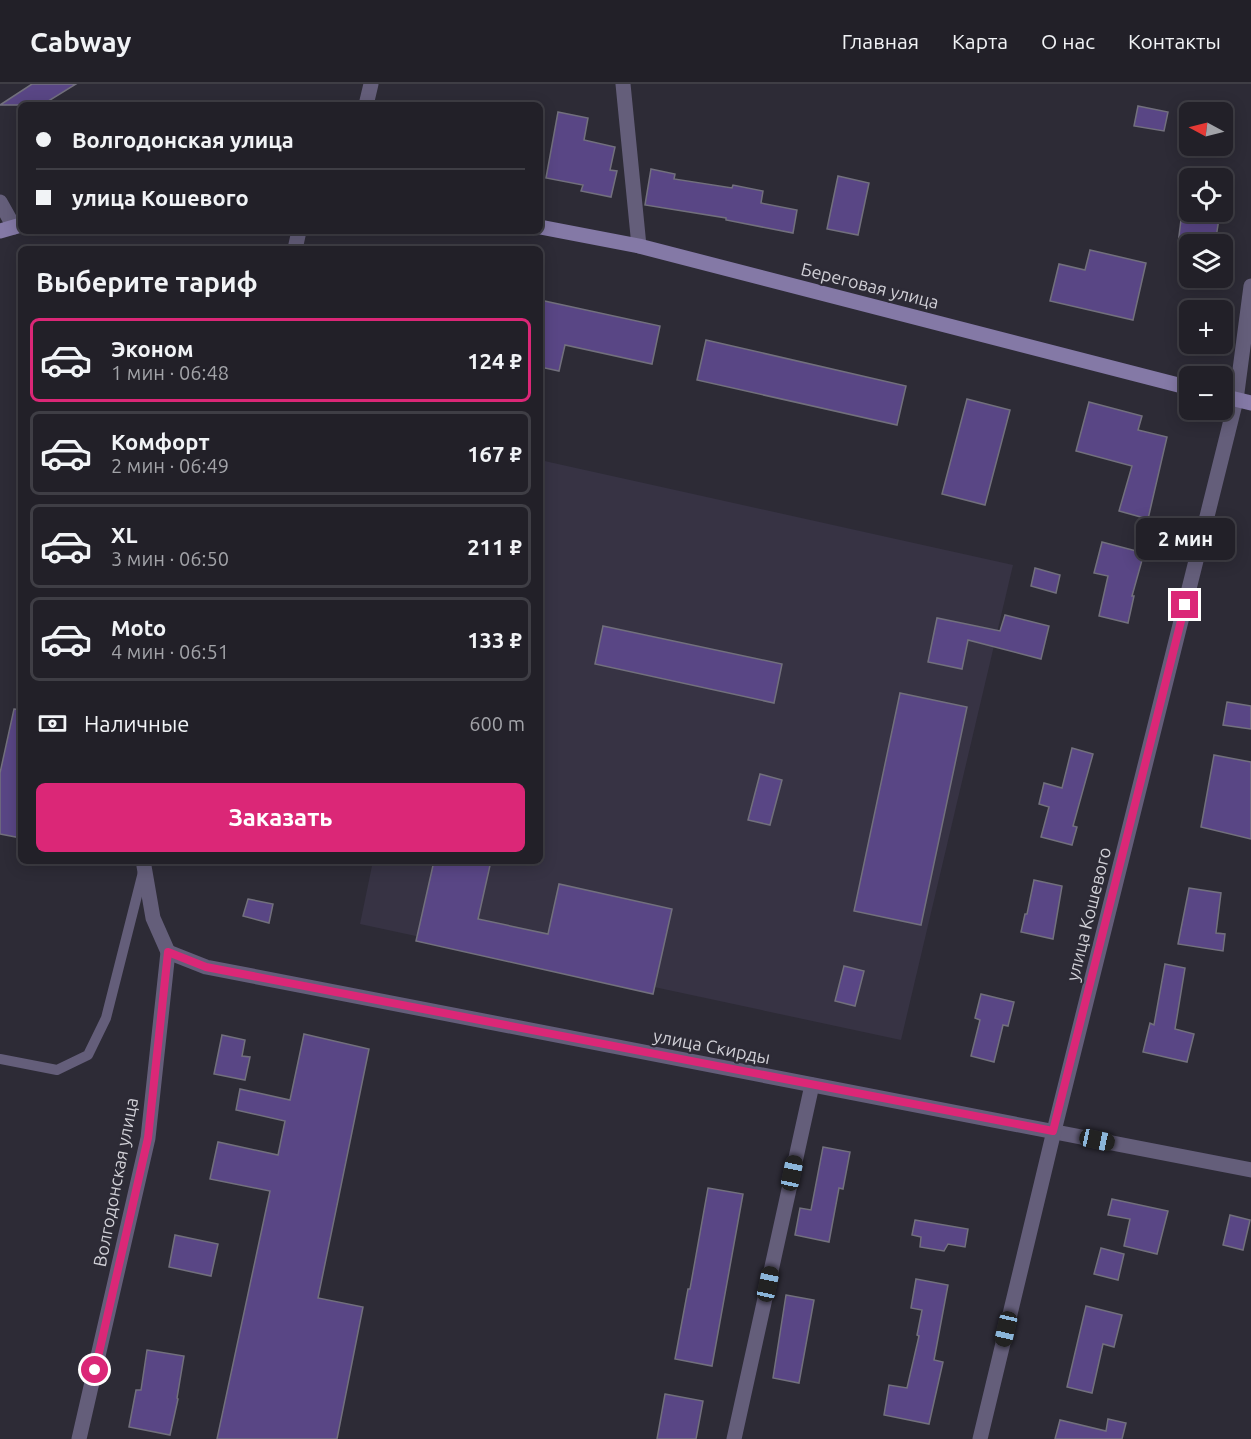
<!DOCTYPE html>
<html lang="ru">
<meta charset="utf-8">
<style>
:root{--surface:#222028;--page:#2a2830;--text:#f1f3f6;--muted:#a2a3a8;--line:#3f3e45;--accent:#db2777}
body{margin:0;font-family:Ubuntu,sans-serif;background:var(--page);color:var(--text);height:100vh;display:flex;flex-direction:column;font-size:22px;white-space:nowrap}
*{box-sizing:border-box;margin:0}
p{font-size:20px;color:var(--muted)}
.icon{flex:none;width:33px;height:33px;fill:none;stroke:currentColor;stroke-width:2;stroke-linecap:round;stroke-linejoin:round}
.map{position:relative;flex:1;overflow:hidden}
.details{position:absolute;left:18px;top:162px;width:525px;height:618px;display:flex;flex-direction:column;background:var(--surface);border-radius:9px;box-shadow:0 3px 15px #0003,0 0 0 2px var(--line)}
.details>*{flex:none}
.top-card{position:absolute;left:18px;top:18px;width:525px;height:132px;border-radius:9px;box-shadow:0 3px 15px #0003,0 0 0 2px var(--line);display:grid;align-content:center;height:132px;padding:0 18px;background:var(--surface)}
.needle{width:39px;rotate:277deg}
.buttons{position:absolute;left:1179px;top:18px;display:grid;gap:12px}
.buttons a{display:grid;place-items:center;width:54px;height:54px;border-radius:9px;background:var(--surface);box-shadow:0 3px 15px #0003,0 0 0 2px var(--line);font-size:30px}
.end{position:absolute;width:27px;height:27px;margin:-14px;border:8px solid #db2777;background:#fff;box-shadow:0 0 0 3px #fff}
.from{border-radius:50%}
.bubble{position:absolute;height:42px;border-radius:9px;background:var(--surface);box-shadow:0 3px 15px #0003,0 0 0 2px var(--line);font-size:20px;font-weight:700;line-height:42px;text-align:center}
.car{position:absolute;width:18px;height:36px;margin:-18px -9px;border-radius:8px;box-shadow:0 0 4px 2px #0007;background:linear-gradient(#222 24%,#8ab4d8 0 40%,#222 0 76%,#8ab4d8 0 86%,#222 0)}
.top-card b{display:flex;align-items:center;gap:21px;height:57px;font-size:22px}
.top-card b+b{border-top:2px solid var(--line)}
.top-card i{width:15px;height:15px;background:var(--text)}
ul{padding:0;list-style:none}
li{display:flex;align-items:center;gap:18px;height:84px;margin:0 12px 9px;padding:0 6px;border:3px solid var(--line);border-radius:9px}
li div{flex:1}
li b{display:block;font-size:22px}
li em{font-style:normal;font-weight:700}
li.active{border-color:var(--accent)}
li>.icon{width:54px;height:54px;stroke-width:1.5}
h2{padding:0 18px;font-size:27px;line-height:72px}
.pay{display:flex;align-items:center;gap:15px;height:66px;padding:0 18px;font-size:22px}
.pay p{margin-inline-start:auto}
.action{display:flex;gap:12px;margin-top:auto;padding:12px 18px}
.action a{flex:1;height:69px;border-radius:9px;background:var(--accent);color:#fff;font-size:24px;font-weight:700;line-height:69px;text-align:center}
header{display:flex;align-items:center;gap:36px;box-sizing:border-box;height:84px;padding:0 30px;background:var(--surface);border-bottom:2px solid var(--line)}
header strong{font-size:28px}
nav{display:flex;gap:33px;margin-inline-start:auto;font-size:21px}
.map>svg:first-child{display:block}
.built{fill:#373344}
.building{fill:#594685;stroke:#72707d;stroke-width:1.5}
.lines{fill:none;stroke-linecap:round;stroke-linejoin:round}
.lane{stroke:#645e7a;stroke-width:10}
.street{stroke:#645e7a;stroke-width:15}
.secondary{stroke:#8479a6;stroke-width:15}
.route{stroke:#db2777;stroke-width:8}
.labels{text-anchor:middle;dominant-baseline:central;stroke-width:4.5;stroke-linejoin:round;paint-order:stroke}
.street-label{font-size:18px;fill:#d1d0d7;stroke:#2d2b36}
</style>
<header>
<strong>Cabway</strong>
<nav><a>Главная</a><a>Карта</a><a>О нас</a><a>Контакты</a></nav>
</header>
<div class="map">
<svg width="1251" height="1355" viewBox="0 0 1251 1355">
<rect width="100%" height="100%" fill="#2d2b36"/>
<path class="built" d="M 540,376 L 1013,481 L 901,956 L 360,840 L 373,777 L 540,777 Z"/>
<g class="building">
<path d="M 32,0 L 76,0 L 42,21 L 0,21 Z"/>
<path d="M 1138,22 L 1168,28 L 1164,47 L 1134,42 Z"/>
<path d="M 558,28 L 588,34 L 584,56 L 615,63 L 610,86 L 617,87 L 611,113 L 581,107 L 583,101 L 546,94 Z"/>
<path d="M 651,85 L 675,90 L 674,95 L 732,104 L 733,101 L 763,107 L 761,119 L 797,126 L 793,149 L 726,136 L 726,134 L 645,121 Z"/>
<path d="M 838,92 L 869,99 L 858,151 L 827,145 Z"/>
<path d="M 1182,128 L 1220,128 L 1215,160 L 1178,160 Z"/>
<path d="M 1090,166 L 1146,179 L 1133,236 L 1050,217 L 1059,180 L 1085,186 Z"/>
<path d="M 540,216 L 660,242 L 652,280 L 565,261 L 559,287 L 540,283 Z"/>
<path d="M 706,256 L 906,302 L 897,341 L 697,296 Z"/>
<path d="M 967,315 L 1010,326 L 985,421 L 942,410 Z"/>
<path d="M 1089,318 L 1142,332 L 1138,346 L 1167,353 L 1148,435 L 1119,427 L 1132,382 L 1076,367 Z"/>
<path d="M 1102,458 L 1144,469 L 1132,512 L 1134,512 L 1128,539 L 1099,532 L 1108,492 L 1094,489 Z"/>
<path d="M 1035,484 L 1060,491 L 1056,509 L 1031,502 Z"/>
<path d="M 1005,531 L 1049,542 L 1041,575 L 968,556 L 962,585 L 928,578 L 937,534 L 1000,547 Z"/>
<path d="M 603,542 L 782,580 L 774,619 L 595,580 Z"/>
<path d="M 900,609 L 967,623 L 921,841 L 854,827 Z"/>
<path d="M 1227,618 L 1251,622 L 1251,645 L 1223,641 Z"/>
<path d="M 14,625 L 21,626 L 21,754 L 0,750 L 0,689 Z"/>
<path d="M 1072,664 L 1093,670 L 1073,742 L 1077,743 L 1072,761 L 1041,753 L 1049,723 L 1039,720 L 1044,699 L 1062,704 Z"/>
<path d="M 1214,671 L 1251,678 L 1251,755 L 1201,743 Z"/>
<path d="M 760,690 L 782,696 L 770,741 L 748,736 Z"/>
<path d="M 434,777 L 491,777 L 478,835 L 548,850 L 559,800 L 672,825 L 653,910 L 416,857 Z"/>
<path d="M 1034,796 L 1062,802 L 1053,855 L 1021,848 L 1025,830 L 1027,830 Z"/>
<path d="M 1189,804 L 1221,809 L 1216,849 L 1225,850 L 1223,867 L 1178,860 Z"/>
<path d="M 248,815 L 273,820 L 269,839 L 243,832 Z"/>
<path d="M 1165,880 L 1185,884 L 1175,945 L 1194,950 L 1187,978 L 1143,968 L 1150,939 L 1154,941 Z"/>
<path d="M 844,882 L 864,887 L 855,922 L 835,917 Z"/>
<path d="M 981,910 L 1014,918 L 1008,942 L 1003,941 L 994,978 L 971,972 L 980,936 L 975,934 Z"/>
<path d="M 304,950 L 369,965 L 318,1214 L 363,1223 L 337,1355 L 217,1355 L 270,1107 L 210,1095 L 218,1058 L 278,1071 L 285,1037 L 236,1026 L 240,1005 L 290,1016 Z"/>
<path d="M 222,951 L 245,956 L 242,972 L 250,973 L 245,996 L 214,990 Z"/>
<path d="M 823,1063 L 850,1068 L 843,1105 L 839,1104 L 829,1158 L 795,1151 L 800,1124 L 811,1126 Z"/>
<path d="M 708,1104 L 743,1110 L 712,1282 L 675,1275 L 688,1205 L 690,1205 Z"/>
<path d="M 1112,1115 L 1168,1127 L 1157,1170 L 1124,1162 L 1130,1135 L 1108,1131 Z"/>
<path d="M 1230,1131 L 1250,1136 L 1243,1166 L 1223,1161 Z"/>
<path d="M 915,1136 L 968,1145 L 965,1163 L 948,1160 L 944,1167 L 920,1163 L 921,1153 L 912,1151 Z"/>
<path d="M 175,1151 L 218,1160 L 211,1192 L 169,1183 Z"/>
<path d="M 1101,1164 L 1124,1170 L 1118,1196 L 1094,1190 Z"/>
<path d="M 916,1195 L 948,1201 L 934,1276 L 943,1278 L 929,1340 L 884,1331 L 889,1301 L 907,1304 L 919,1252 L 917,1251 L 922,1226 L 911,1224 Z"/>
<path d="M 786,1211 L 814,1216 L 799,1299 L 773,1294 Z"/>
<path d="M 1086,1222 L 1122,1231 L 1114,1263 L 1103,1260 L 1092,1309 L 1067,1303 Z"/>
<path d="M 147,1266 L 184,1272 L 177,1314 L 178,1315 L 170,1351 L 129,1343 L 136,1306 L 141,1306 Z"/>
<path d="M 665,1310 L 703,1317 L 696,1355 L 657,1355 Z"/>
<path d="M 1108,1335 L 1126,1339 L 1122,1355 L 1055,1355 L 1060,1336 L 1106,1347 Z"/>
</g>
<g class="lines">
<path class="lane" d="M 0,975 L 57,986 L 88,971 L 106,934 L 143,788"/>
<g class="street">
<path d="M 623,0 L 639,162"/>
<path d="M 366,21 L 371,0"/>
<path d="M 0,118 L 14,143"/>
<path d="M 295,165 L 299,147"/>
<path d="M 168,868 L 206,883 L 1251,1086"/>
<path d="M 79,1355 L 148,1054 L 168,868 L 153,834 L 144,782 L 145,777"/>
<path d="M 734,1355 L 812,1001"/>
<path d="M 980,1355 L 1054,1047 L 1236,316 L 1251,202"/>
</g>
<g class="secondary">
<path d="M 540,143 L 639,162 L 1190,304"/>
<path d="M 0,147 L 21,141"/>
<path d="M 1222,312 L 1251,319"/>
</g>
</g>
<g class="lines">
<path class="route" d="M 95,1286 L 148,1054 L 168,868 L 206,883 L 1053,1047 L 1185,521"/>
</g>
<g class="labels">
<g class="street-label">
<text transform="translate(870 201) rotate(14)">Береговая улица</text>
<text transform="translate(1088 830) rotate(-76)">улица Кошевого</text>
<text transform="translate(712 962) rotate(11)">улица Скирды</text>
<text transform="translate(115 1098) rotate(-79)">Волгодонская улица</text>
</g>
</g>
</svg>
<div class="buttons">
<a><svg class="needle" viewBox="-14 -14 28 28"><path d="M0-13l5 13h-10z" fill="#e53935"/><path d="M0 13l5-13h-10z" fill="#a2a3a8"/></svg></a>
<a><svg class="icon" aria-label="locate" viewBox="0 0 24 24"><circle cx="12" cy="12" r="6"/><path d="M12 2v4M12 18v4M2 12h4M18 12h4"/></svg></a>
<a><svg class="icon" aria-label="layers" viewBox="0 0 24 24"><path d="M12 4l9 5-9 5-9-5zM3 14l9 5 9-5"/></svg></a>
<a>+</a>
<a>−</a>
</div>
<i class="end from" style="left:95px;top:1286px"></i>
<i class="end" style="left:1185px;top:521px"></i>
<div class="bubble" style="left:1136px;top:434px;width:99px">2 мин</div>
<i class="car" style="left:1097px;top:1056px;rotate:102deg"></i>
<i class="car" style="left:792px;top:1089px;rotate:12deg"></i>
<i class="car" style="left:768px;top:1200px;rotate:12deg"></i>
<i class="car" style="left:1006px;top:1245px;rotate:193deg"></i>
<div class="top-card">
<b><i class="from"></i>Волгодонская улица</b>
<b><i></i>улица Кошевого</b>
</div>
<section class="details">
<h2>Выберите тариф</h2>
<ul>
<li class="active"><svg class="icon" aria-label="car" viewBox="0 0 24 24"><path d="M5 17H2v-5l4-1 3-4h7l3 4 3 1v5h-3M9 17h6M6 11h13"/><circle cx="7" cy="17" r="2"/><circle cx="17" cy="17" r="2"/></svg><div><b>Эконом</b><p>1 мин · 06:48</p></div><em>124 ₽</em></li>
<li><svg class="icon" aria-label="car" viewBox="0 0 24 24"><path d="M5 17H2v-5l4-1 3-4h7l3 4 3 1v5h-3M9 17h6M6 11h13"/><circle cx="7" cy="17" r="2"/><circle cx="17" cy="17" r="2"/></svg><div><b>Комфорт</b><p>2 мин · 06:49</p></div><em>167 ₽</em></li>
<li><svg class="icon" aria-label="car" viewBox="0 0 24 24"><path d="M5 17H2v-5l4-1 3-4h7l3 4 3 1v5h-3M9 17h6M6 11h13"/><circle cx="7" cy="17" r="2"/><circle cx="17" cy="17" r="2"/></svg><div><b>XL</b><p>3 мин · 06:50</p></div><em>211 ₽</em></li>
<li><svg class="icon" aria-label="car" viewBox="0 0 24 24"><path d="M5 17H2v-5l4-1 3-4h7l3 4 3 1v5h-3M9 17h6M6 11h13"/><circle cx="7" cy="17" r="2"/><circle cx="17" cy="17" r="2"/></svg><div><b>Moto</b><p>4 мин · 06:51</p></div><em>133 ₽</em></li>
</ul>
<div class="pay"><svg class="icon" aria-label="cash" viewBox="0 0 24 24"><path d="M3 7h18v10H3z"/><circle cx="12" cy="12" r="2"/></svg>Наличные<p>600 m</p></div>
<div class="action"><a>Заказать</a></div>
</section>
</div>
